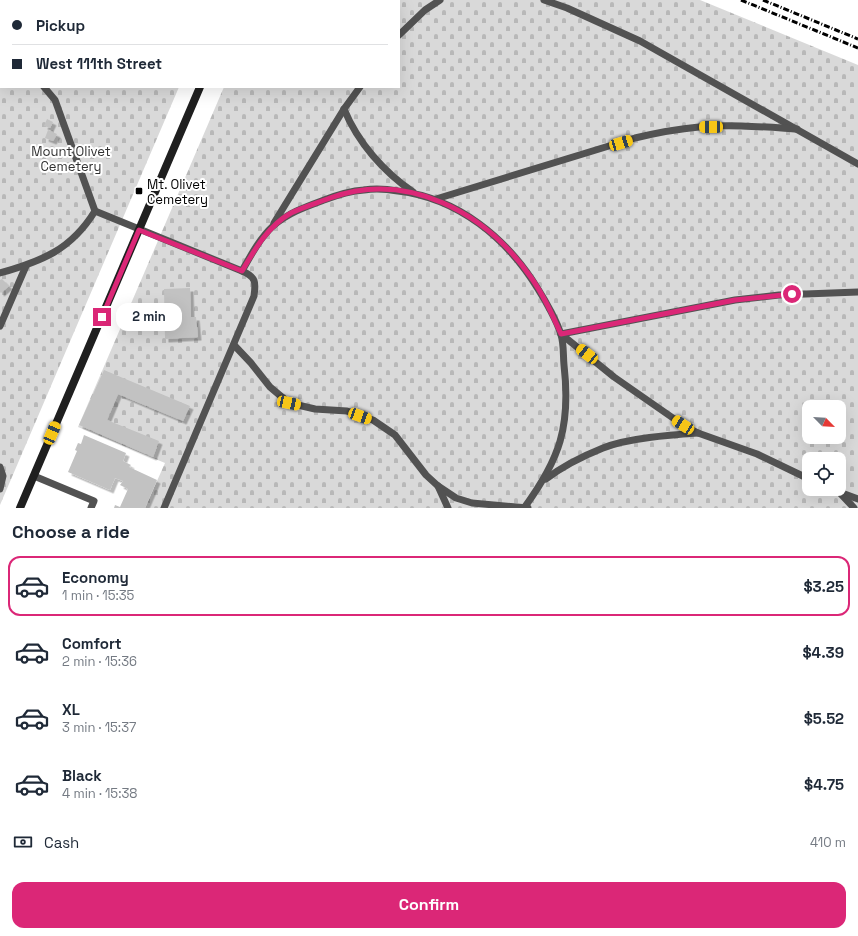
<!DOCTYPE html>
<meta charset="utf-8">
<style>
:root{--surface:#fff;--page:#f2f2f3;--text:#1f2937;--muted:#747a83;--line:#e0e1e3;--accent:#db2777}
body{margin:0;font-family:"Space Grotesk",sans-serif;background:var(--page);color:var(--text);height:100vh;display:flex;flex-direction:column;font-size:15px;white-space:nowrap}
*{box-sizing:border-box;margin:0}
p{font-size:13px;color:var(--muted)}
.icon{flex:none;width:22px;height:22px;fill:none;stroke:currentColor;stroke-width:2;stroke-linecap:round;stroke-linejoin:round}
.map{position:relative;height:508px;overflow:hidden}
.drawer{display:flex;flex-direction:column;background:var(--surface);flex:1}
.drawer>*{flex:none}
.banner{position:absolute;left:0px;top:0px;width:400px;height:88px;box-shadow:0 4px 16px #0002;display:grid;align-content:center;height:88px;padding:0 12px;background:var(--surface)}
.needle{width:26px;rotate:114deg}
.fabs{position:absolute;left:802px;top:400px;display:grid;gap:8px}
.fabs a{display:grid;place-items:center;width:44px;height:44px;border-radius:8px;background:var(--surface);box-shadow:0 4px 16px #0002;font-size:20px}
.end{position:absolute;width:18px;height:18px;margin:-9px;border:5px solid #db2777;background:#fff;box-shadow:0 0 0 2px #fff}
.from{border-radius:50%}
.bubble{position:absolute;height:28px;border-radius:12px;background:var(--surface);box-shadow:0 4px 16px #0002;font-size:13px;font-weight:700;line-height:28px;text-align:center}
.car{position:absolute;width:12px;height:24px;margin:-12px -6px;border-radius:5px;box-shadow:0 0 3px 1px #0007;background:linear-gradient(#f5c518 24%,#345 0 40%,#f5c518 0 76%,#345 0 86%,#f5c518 0)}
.banner b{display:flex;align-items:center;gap:14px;height:38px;font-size:15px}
.banner b+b{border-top:1px solid var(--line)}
.banner i{width:10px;height:10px;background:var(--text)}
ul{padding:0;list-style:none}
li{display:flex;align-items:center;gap:12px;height:60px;margin:0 8px 6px;padding:0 4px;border:2px solid transparent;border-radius:12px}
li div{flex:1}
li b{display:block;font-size:15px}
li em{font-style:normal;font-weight:700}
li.current{border-color:var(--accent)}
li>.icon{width:36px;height:36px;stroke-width:1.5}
h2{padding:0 12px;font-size:18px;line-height:48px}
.pay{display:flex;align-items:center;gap:10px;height:44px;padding:0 12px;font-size:15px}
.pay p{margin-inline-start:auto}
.cta{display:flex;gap:8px;margin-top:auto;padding:8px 12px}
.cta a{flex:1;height:46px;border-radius:12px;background:var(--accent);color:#fff;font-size:16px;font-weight:700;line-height:46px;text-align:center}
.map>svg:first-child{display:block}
.cemetery{fill:url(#cemetery-stones);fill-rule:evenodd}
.building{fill:#c2c2c2;filter:url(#shadow)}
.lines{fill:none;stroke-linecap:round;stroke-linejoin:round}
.service{stroke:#525252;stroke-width:7}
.secondary{stroke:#1f1f1f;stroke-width:8}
.rail{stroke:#000;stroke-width:3;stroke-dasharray:6 2 1 2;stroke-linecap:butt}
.route{stroke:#db2777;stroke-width:5}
.poi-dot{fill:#000;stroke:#fff;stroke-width:1.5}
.labels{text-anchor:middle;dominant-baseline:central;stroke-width:4;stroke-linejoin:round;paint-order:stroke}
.park-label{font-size:13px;fill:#303030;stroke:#fff}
.poi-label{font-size:13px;fill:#000;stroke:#fff;text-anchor:start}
</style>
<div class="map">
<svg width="858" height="508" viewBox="0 0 858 508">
<defs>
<pattern id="cemetery-stones" width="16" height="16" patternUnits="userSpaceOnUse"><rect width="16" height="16" fill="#d9d9d9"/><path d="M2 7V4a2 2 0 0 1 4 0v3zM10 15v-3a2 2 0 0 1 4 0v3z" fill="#b8b8b8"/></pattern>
<filter id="shadow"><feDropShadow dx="3.5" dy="3.5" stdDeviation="0" flood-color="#0004"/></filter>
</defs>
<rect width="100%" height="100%" fill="#fff"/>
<g class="cemetery">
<path d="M 0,0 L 216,0 L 1,1 L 1,87 L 179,87 L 0,505 Z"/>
<path d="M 262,0 L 700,0 L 858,65 L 858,508 L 145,508 L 165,463 L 78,427 L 224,87 L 399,87 L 399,1 L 261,1 ZM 809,407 L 839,407 L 839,437 L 809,437 ZM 809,459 L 839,459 L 839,489 L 809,489 Z"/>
</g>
<g class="building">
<path d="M 47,119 L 53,122 L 50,128 L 44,126 Z"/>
<path d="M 48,130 L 57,134 L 53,141 L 45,138 Z"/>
<path d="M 2,279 L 9,286 L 1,293 L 0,292 L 0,280 Z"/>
<path d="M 190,288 L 191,317 L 196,317 L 198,337 L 165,339 L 164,289 Z"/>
<path d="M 104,370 L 190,406 L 183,421 L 118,394 L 107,420 L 159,441 L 153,457 L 79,425 Z"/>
<path d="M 84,435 L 126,453 L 123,461 L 131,465 L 129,467 L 157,480 L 145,508 L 114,508 L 115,505 L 120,507 L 128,489 L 120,485 L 123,481 L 115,478 L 110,490 L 68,472 L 77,451 L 75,450 L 78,443 L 81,444 Z"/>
</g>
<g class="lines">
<g class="service">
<path d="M 40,0 L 40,1"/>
<path d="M 544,0 L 567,8 L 640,41 L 858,164"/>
<path d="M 399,35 L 425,10 L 440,0"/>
<path d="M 0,60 L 1,61"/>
<path d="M 44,87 L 55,100 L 95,211 L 242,271 C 256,277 256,282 254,296 L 164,508"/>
<path d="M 344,109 C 358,143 384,172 413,192"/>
<path d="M 436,199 L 635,138 C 656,133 677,129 699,127 C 731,124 765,127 797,129"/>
<path d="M 274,223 L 344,109 L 360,87"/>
<path d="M 242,271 C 251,255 260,238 273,226 C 288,213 305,207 324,200 C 337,195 350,191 364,190 C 375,188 387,189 398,191 C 458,198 507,238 538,289 C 545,300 558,323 561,335 C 564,344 563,355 564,365 C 571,426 560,459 524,508"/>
<path d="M 0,273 C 42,261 71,250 95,211"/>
<path d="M 0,326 L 26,266"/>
<path d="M 561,334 L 735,300 L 779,295 L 858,292"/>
<path d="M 561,334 L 614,377 L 683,425 L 698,433 L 757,454 L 809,479"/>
<path d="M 234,345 L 251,363 L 270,387 L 289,403 L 315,409 L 347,411 L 373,420 L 395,435 L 426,475 L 438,486 L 456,498 L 472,503 L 528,508"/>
<path d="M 0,467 L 3,476 L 0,489"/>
<path d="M 34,476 L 94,501 L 91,508"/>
<path d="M 546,479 C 563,466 583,456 603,448 C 628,438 670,435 698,433"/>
<path d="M 438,486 L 448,508"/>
<path d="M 831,489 L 858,499"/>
<path d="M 840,493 L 854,508"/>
</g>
<g class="secondary">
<path d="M 237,1 L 237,0"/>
<path d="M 20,508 L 200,87"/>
</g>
<g class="rail">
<path d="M 741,0 L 858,48"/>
<path d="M 763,0 L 858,39"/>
</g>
</g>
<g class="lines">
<path class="route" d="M 102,317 L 139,230 L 242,271 C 255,249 268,226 291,213 C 303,207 317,203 330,198 C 407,170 485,212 530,276 C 543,294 552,314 561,334 L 735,300 L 792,294"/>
</g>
<rect class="poi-dot" x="135" y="187" width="8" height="8" rx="2"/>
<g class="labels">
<g class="park-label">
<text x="71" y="151">Mount Olivet<tspan x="71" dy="15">Cemetery</tspan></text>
</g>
<g class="poi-label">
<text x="147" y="184">Mt. Olivet<tspan x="147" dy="15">Cemetery</tspan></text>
</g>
</g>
</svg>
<div class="fabs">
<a><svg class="needle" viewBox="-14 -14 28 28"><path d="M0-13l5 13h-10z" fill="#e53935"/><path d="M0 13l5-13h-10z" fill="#747a83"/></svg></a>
<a><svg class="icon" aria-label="locate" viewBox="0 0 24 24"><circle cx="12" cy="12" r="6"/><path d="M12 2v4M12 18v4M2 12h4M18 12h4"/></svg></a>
</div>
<i class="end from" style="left:792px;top:294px"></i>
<i class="end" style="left:102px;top:317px"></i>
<div class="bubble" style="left:116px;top:303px;width:66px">2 min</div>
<i class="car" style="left:711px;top:127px;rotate:270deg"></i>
<i class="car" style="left:621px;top:143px;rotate:73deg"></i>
<i class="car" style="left:587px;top:354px;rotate:308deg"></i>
<i class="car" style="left:289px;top:403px;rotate:102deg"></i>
<i class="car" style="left:360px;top:416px;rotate:110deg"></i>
<i class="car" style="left:683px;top:425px;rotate:303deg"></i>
<i class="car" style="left:52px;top:433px;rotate:23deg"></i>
<div class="banner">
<b><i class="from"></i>Pickup</b>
<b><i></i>West 111th Street</b>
</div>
</div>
<section class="drawer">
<h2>Choose a ride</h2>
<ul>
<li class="current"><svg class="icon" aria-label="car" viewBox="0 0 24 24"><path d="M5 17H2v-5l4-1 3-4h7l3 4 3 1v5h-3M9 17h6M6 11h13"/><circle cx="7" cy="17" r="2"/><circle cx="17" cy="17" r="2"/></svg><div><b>Economy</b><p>1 min · 15:35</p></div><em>$3.25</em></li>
<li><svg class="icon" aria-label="car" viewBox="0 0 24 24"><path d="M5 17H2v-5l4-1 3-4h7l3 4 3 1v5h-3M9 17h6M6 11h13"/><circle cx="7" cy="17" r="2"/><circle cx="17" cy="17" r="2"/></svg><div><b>Comfort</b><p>2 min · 15:36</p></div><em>$4.39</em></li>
<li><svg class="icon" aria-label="car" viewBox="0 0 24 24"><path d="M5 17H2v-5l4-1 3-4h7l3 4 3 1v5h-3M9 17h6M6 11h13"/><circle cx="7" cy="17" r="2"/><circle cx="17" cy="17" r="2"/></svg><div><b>XL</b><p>3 min · 15:37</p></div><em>$5.52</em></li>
<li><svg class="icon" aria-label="car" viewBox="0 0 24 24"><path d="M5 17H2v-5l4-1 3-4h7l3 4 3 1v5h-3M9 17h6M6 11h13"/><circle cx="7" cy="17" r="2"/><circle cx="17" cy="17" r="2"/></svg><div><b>Black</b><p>4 min · 15:38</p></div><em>$4.75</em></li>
</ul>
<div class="pay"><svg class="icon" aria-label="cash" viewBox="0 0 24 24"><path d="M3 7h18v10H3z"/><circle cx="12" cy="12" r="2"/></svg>Cash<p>410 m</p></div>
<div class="cta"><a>Confirm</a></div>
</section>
